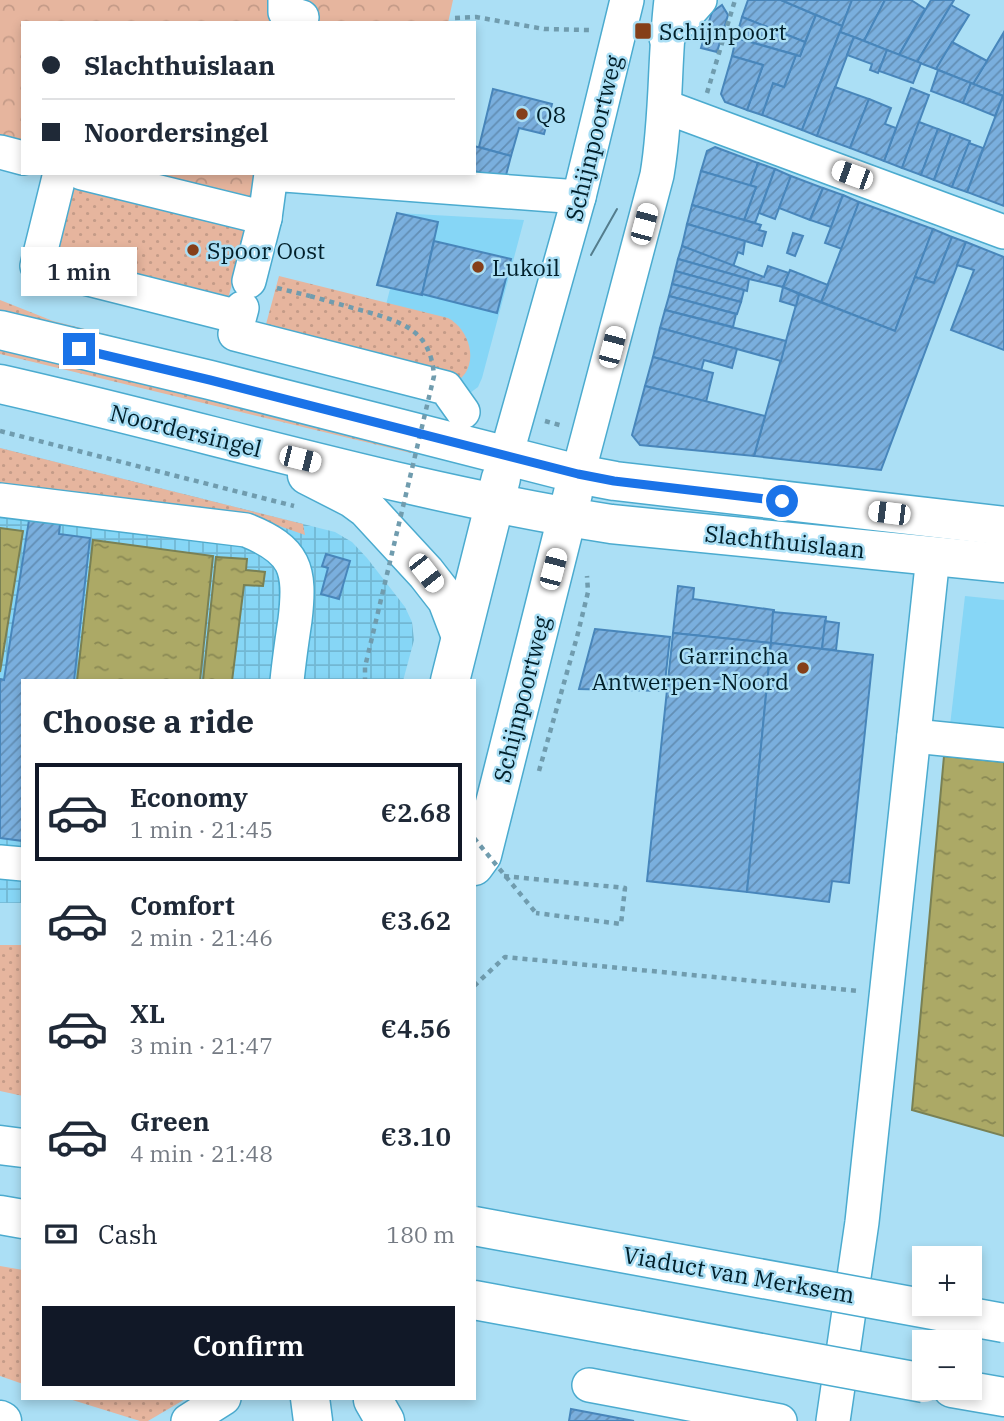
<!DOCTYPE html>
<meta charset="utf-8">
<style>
:root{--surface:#fff;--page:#f2f2f3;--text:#1f2937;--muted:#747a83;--line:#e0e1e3;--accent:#111827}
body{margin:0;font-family:"IBM Plex Serif",serif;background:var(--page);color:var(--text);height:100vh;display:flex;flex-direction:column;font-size:26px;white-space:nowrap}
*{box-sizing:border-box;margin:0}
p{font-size:23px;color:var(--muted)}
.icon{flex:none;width:38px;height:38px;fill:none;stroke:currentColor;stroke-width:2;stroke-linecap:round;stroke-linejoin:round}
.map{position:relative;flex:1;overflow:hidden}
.details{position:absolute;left:21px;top:679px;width:455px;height:721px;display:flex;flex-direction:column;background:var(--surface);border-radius:0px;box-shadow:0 4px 10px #0003}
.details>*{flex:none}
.hud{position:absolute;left:21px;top:21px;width:455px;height:154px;border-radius:0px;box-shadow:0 4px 10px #0003;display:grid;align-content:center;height:154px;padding:0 21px;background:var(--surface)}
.fabs{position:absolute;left:912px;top:1246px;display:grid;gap:14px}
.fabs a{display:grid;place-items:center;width:70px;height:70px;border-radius:0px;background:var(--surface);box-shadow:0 4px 10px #0003;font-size:35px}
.end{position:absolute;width:32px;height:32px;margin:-16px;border:9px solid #1a73e8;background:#fff;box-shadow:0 0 0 4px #fff}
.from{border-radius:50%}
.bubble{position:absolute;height:49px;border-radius:0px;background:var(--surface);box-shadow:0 4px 10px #0003;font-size:23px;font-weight:600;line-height:49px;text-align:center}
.car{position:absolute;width:21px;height:42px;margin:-21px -10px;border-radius:9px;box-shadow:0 0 5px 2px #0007;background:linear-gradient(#fff 24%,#345 0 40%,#fff 0 76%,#345 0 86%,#fff 0)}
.hud b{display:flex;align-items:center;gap:24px;height:66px;font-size:26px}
.hud b+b{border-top:2px solid var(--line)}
.hud i{width:18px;height:18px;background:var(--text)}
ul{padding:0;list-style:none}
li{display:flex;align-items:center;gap:21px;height:98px;margin:0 14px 10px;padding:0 7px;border:4px solid transparent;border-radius:0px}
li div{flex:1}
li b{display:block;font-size:26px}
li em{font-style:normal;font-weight:600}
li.selected{border-color:var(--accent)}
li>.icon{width:63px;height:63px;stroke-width:1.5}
h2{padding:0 21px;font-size:32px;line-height:84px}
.pay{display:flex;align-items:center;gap:18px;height:77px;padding:0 21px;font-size:26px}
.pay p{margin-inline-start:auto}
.action{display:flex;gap:14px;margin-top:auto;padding:14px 21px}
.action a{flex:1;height:80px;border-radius:0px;background:var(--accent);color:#fff;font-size:28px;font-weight:600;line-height:80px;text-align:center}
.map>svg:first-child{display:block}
.built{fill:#86d6f6}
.industrial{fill:url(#industrial-grid)}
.grass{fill:url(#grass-dots)}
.park{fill:url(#park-crowns)}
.water{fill:url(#water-ripples);stroke:#798054;stroke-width:2}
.building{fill:url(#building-hatch);stroke:#4886bb;stroke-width:2}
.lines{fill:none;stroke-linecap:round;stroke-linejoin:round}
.minor-casing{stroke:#4babcf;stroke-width:36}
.major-casing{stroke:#4babcf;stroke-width:41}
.highway-casing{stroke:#4babcf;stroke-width:41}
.path{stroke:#709cae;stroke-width:4.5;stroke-dasharray:5 5;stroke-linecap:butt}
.minor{stroke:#fff;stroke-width:33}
.major{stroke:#fff;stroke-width:38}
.highway{stroke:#fff;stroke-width:38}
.tram{stroke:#547d8d;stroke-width:2}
.highway-bridge-casing{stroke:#4babcf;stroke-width:41;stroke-linecap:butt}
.path-bridge{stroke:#709cae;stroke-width:4.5;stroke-dasharray:5 5;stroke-linecap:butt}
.highway-bridge{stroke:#fff;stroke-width:38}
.route{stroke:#1a73e8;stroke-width:9}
.poi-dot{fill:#853f19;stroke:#abdff5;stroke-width:2.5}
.labels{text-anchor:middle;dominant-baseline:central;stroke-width:5;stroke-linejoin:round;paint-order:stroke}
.poi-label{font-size:23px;fill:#011f2a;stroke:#abdff5;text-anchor:start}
.street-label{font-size:23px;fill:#011f2a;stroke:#abdff5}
</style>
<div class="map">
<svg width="1004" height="1421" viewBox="0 0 1004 1421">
<defs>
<pattern id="industrial-grid" width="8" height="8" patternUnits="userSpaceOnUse" patternTransform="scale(1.75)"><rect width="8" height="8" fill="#86d6f6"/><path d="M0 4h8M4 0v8" fill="none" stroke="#72b7d3"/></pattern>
<pattern id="grass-dots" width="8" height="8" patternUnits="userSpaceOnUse" patternTransform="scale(1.75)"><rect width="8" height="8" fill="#e6b59e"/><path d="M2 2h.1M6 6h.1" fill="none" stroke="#c49b88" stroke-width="1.8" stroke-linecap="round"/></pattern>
<pattern id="park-crowns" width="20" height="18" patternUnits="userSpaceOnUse" patternTransform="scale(1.75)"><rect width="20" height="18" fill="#e6b59e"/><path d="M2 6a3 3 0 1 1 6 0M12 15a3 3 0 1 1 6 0" fill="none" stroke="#c49b88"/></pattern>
<pattern id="water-ripples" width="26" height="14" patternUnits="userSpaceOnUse" patternTransform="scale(1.75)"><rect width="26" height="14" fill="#aca966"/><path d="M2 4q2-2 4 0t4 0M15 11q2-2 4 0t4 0" fill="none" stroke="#8a8954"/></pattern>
<pattern id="building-hatch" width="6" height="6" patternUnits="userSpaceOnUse" patternTransform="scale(1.75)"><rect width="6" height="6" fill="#7aafde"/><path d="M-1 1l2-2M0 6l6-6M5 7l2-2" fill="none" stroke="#628eb4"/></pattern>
</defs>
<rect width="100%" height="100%" fill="#abdff5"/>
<g class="built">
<path d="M 397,213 L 524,220 L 482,378 L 478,387 L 466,396 L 368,376 L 390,289 L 377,285 Z"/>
<path d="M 965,596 L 1004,600 L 1004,739 L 949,734 Z"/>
</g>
<path class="industrial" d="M 0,448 L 335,532 L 352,542 L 367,558 L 405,607 L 412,622 L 414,640 L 403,681 L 23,681 L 23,903 L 0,903 Z"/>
<g class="grass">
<path d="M 71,181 L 247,226 L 228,299 L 53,255 Z"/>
<path d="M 279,276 L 448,318 C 469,329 480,363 459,380 L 265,328 Z"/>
<path d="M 0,300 L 53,321 L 413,411 L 412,416 L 14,317 L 0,310 Z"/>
<path d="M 0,347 L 413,448 L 411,453 L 0,354 Z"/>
<path d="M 0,448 L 303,524 L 305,535 L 271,523 L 84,496 L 0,487 Z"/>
<path d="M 0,945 L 23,945 L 23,1096 L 0,1091 Z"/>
<path d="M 0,1266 L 23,1270 L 23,1384 L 0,1376 Z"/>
<path d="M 66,1398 L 187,1398 L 148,1421 L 140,1421 Z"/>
</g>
<g class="park">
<path d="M 0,0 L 453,0 L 448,23 L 23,23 L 23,143 L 0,137 Z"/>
<path d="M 137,173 L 259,173 L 252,203 Z"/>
</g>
<g class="water">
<path d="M 0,528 L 23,531 L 0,672 Z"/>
<path d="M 93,540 L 213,556 L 200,681 L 77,681 Z"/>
<path d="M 216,557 L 247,559 L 246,570 L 265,572 L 263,586 L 244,585 L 232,681 L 203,681 Z"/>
<path d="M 944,756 L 1004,762 L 1004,1136 L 912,1110 Z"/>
</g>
<g class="building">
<path d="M 748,0 L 781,0 L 816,15 L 805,42 L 742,17 Z"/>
<path d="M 781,0 L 852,0 L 842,26 Z"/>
<path d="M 852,0 L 885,0 L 864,41 L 840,32 Z"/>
<path d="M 885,0 L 911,0 L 925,9 L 899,55 L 864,41 Z"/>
<path d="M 931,0 L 954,0 L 917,62 L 899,55 Z"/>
<path d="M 722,5 L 728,15 L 717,52 L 701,48 L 712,12 Z"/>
<path d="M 951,5 L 969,15 L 936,69 L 917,62 Z"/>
<path d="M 816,15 L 842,26 L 802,130 L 762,115 L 773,83 L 784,87 L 796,55 L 800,56 Z"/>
<path d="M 742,17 L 805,42 L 800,56 L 736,38 Z"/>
<path d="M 840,32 L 854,37 L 817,136 L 802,130 Z"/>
<path d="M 1004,32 L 1004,96 L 973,84 Z"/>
<path d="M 854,37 L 887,50 L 878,73 L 870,70 L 872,64 L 847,55 Z"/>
<path d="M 736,38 L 796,55 L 784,87 L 773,83 L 762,115 L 747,110 L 763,65 L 732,56 Z"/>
<path d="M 952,42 L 987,61 L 973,84 L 936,69 Z"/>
<path d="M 887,50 L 921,63 L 913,83 L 879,71 Z"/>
<path d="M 732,56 L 763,65 L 747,110 L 725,102 L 721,94 Z"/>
<path d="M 938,70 L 971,83 L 963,103 L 931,91 Z"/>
<path d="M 971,83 L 1003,96 L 995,116 L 963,103 Z"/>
<path d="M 835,87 L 869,99 L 850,148 L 817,136 Z"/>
<path d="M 911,88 L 929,95 L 902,168 L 884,161 Z"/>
<path d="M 493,89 L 552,104 L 544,134 L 519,128 L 511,156 L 479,147 Z"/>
<path d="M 1003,96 L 1004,96 L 1004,206 L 967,192 Z"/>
<path d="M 869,99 L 891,108 L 885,124 L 896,128 L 884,161 L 850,148 Z"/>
<path d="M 919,122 L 938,129 L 921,175 L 902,168 Z"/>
<path d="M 938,129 L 951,134 L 934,180 L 921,175 Z"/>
<path d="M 951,134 L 970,141 L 952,187 L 934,180 Z"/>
<path d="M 969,143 L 983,148 L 967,192 L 952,187 Z"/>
<path d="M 474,146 L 511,156 L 505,179 L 474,171 Z"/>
<path d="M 715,147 L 758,163 L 750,186 L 701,171 L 707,151 Z"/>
<path d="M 758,163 L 775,169 L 755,223 L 744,220 L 756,187 L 750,186 Z"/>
<path d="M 775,169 L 791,176 L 775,219 L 759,213 Z"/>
<path d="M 701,171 L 756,187 L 744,220 L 692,205 Z"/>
<path d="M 791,176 L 823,188 L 810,220 L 779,208 Z"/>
<path d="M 823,188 L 843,195 L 831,227 L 810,220 Z"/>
<path d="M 843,195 L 859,202 L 842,249 L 825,243 Z"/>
<path d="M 859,202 L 933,229 L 895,331 L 821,302 Z"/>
<path d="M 692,205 L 761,225 L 759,230 L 766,232 L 762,246 L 687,224 Z"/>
<path d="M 397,213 L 438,222 L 422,295 L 377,285 Z"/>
<path d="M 687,224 L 745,241 L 743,254 L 738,252 L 733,267 L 682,246 Z"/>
<path d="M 933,229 L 952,237 L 934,283 L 915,277 Z"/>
<path d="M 793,233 L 803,236 L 795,256 L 787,253 Z"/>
<path d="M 952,237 L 966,242 L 881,470 L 754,456 L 799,294 L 895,331 L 915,277 L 934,283 Z"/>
<path d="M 434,241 L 511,259 L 497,313 L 422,294 Z"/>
<path d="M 966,242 L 1004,257 L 1004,350 L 951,330 L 974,270 L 957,265 Z"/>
<path d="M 682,246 L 764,277 L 768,266 L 789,273 L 783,287 L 749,279 L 678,259 Z"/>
<path d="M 678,259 L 749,279 L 747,291 L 675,271 Z"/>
<path d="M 790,270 L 828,285 L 821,302 L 783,287 Z"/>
<path d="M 675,271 L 744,290 L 741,302 L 672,284 Z"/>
<path d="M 672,284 L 741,302 L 737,314 L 669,296 Z"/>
<path d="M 783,287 L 799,294 L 796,306 L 780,301 Z"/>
<path d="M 669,296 L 736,314 L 733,327 L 665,310 Z"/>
<path d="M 665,310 L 786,341 L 781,361 L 660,328 Z"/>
<path d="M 660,328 L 737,349 L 732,368 L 704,360 L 701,371 L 653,357 Z"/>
<path d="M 653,357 L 713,373 L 706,402 L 645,386 Z"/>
<path d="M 645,386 L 765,416 L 754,456 L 640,445 L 632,435 Z"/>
<path d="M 29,520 L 60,524 L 59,534 L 90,538 L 74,681 L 23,681 L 23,841 L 0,838 L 0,679 L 4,680 Z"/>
<path d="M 326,554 L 350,561 L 339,599 L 321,594 L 328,568 L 322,566 Z"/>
<path d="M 678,586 L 694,588 L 693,599 L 774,610 L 771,643 L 673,633 Z"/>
<path d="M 773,612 L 826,617 L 822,649 L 771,643 Z"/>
<path d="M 825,621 L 839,623 L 836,650 L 822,649 Z"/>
<path d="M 595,629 L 670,637 L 664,691 L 579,689 Z"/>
<path d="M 673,633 L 771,643 L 747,892 L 647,881 Z"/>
<path d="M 771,643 L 873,655 L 849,883 L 832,881 L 829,902 L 747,892 Z"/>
<path d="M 571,1409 L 634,1421 L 569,1421 Z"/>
</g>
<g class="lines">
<g class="minor-casing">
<g id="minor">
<path d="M 285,0 L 285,12 L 302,17 L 301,23"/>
<path d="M 666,38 L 700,0"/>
<path d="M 666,107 L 1004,232"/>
<path d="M 0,152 L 23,158"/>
<path d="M 60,173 L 37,266 L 239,317"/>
<path d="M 82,173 L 265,218"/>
<path d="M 249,281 L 265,218 L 271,174 L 579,197"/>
<path d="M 242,308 L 235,334 L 446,388 L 463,412"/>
<path d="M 506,456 L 579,197 L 627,0"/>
<path d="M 578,474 L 657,175 C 667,116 664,58 671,0"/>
<path d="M 0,500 L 246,530 C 296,550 301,569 295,620 C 292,640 289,661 287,681"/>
<path d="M 914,736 L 1004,745"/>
<path d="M 0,862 L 23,864"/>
<path d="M 589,1385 L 780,1421"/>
<path d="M 188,1421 L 224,1398"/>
<path d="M 833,1421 L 862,1222 L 933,556"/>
</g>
</g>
<g class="major-casing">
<g id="major">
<path d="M 0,330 L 210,380 L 578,474 L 615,481 L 1004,526"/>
<path d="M 0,384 C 204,430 404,492 611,524 L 1004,563"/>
<path d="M 307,475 L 352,498 L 367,509 L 426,573 L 447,600 L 460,634"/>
<path d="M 450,681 L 501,478"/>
<path d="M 474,866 L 482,855 L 573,493"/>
<path d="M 310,1398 L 313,1421"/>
<path d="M 373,1400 L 385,1421"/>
</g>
</g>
<g class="highway-casing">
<g id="highway">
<path d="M 0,1145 L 23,1148"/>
<path d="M 0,1215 L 23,1219"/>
<path d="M 474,1300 L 637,1330"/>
<path d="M 952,1388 L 1004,1397"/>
<path d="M 0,1420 L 2,1421"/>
</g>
</g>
<g class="path">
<path d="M 455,18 L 476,17 L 544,29 L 589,30"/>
<path d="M 707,93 L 735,0"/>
<path d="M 277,288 L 310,296"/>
<path d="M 545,421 L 563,426"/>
<path d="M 0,431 L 294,506"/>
<path d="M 539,771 L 577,637 L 588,592 L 587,576"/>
<path d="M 504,876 L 625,888 L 621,924 L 536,913"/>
<path d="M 474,986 L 505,957 L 859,991"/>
</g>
<use href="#minor" class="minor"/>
<use href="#major" class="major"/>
<use href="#highway" class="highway"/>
<path class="tram" d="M 591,255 L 617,209"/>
<g class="highway-bridge-casing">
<g id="highway-bridge">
<path d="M 474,1226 L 1004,1323"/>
<path d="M 637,1330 L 924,1383"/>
</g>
</g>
<g class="path-bridge">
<path d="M 310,296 C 328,301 346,306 364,311 C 402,322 431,330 434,376 L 365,667 L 365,681"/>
<path d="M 474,838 L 536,913"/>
</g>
<use href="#highway-bridge" class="highway-bridge"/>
</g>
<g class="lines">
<path class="route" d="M 79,349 L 210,380 L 578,474 L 614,481 L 782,501"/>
</g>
<g class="poi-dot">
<rect x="634" y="22" width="18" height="18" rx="3.5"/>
<circle cx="522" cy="114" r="7"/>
<circle cx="193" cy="250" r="7"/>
<circle cx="478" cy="267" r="7"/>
<circle cx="803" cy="668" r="7"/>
</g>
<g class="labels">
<g class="poi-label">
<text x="659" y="31">Schijnpoort</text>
<text x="536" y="114">Q8</text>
<text x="207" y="250">Spoor Oost</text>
<text x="492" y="267">Lukoil</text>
<text x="789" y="655" text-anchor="end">Garrincha<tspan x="789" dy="26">Antwerpen-Noord</tspan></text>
</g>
<g class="street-label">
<text transform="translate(593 138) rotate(-76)">Schijnpoortweg</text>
<text transform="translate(186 430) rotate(14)">Noordersingel</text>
<text transform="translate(785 541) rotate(6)">Slachthuislaan</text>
<text transform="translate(521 699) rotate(-76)">Schijnpoortweg</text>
<text transform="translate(739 1274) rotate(10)">Viaduct van Merksem</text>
</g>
</g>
</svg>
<div class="fabs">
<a>+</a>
<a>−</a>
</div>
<i class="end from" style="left:782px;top:501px"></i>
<i class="end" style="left:79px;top:349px"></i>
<div class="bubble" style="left:21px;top:247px;width:116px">1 min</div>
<i class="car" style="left:852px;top:175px;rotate:290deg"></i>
<i class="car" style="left:644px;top:224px;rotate:15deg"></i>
<i class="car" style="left:612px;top:347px;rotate:15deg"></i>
<i class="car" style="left:300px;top:459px;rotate:104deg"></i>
<i class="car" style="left:889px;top:513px;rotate:277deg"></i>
<i class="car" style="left:553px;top:569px;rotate:15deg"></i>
<i class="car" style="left:426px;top:573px;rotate:142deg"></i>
<div class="hud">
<b><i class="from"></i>Slachthuislaan</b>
<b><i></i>Noordersingel</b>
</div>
<section class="details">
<h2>Choose a ride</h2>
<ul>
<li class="selected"><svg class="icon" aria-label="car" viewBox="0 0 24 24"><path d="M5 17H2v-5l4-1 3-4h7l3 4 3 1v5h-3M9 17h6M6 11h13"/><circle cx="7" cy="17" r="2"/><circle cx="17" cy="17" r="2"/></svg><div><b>Economy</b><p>1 min · 21:45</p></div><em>€2.68</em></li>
<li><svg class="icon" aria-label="car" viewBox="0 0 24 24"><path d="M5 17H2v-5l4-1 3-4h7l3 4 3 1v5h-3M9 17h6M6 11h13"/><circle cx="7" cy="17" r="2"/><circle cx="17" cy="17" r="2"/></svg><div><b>Comfort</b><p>2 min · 21:46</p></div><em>€3.62</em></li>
<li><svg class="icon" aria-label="car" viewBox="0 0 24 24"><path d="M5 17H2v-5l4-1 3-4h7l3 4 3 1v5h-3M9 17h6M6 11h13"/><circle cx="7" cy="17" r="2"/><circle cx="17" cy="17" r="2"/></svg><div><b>XL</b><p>3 min · 21:47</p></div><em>€4.56</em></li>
<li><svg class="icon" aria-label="car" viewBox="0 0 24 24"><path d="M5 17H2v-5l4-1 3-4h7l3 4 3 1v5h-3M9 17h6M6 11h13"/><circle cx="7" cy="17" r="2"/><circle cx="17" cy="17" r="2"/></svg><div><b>Green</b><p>4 min · 21:48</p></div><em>€3.10</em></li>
</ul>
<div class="pay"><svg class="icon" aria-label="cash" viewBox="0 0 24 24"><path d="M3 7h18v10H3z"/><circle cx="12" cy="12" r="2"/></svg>Cash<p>180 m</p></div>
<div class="action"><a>Confirm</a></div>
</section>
</div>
